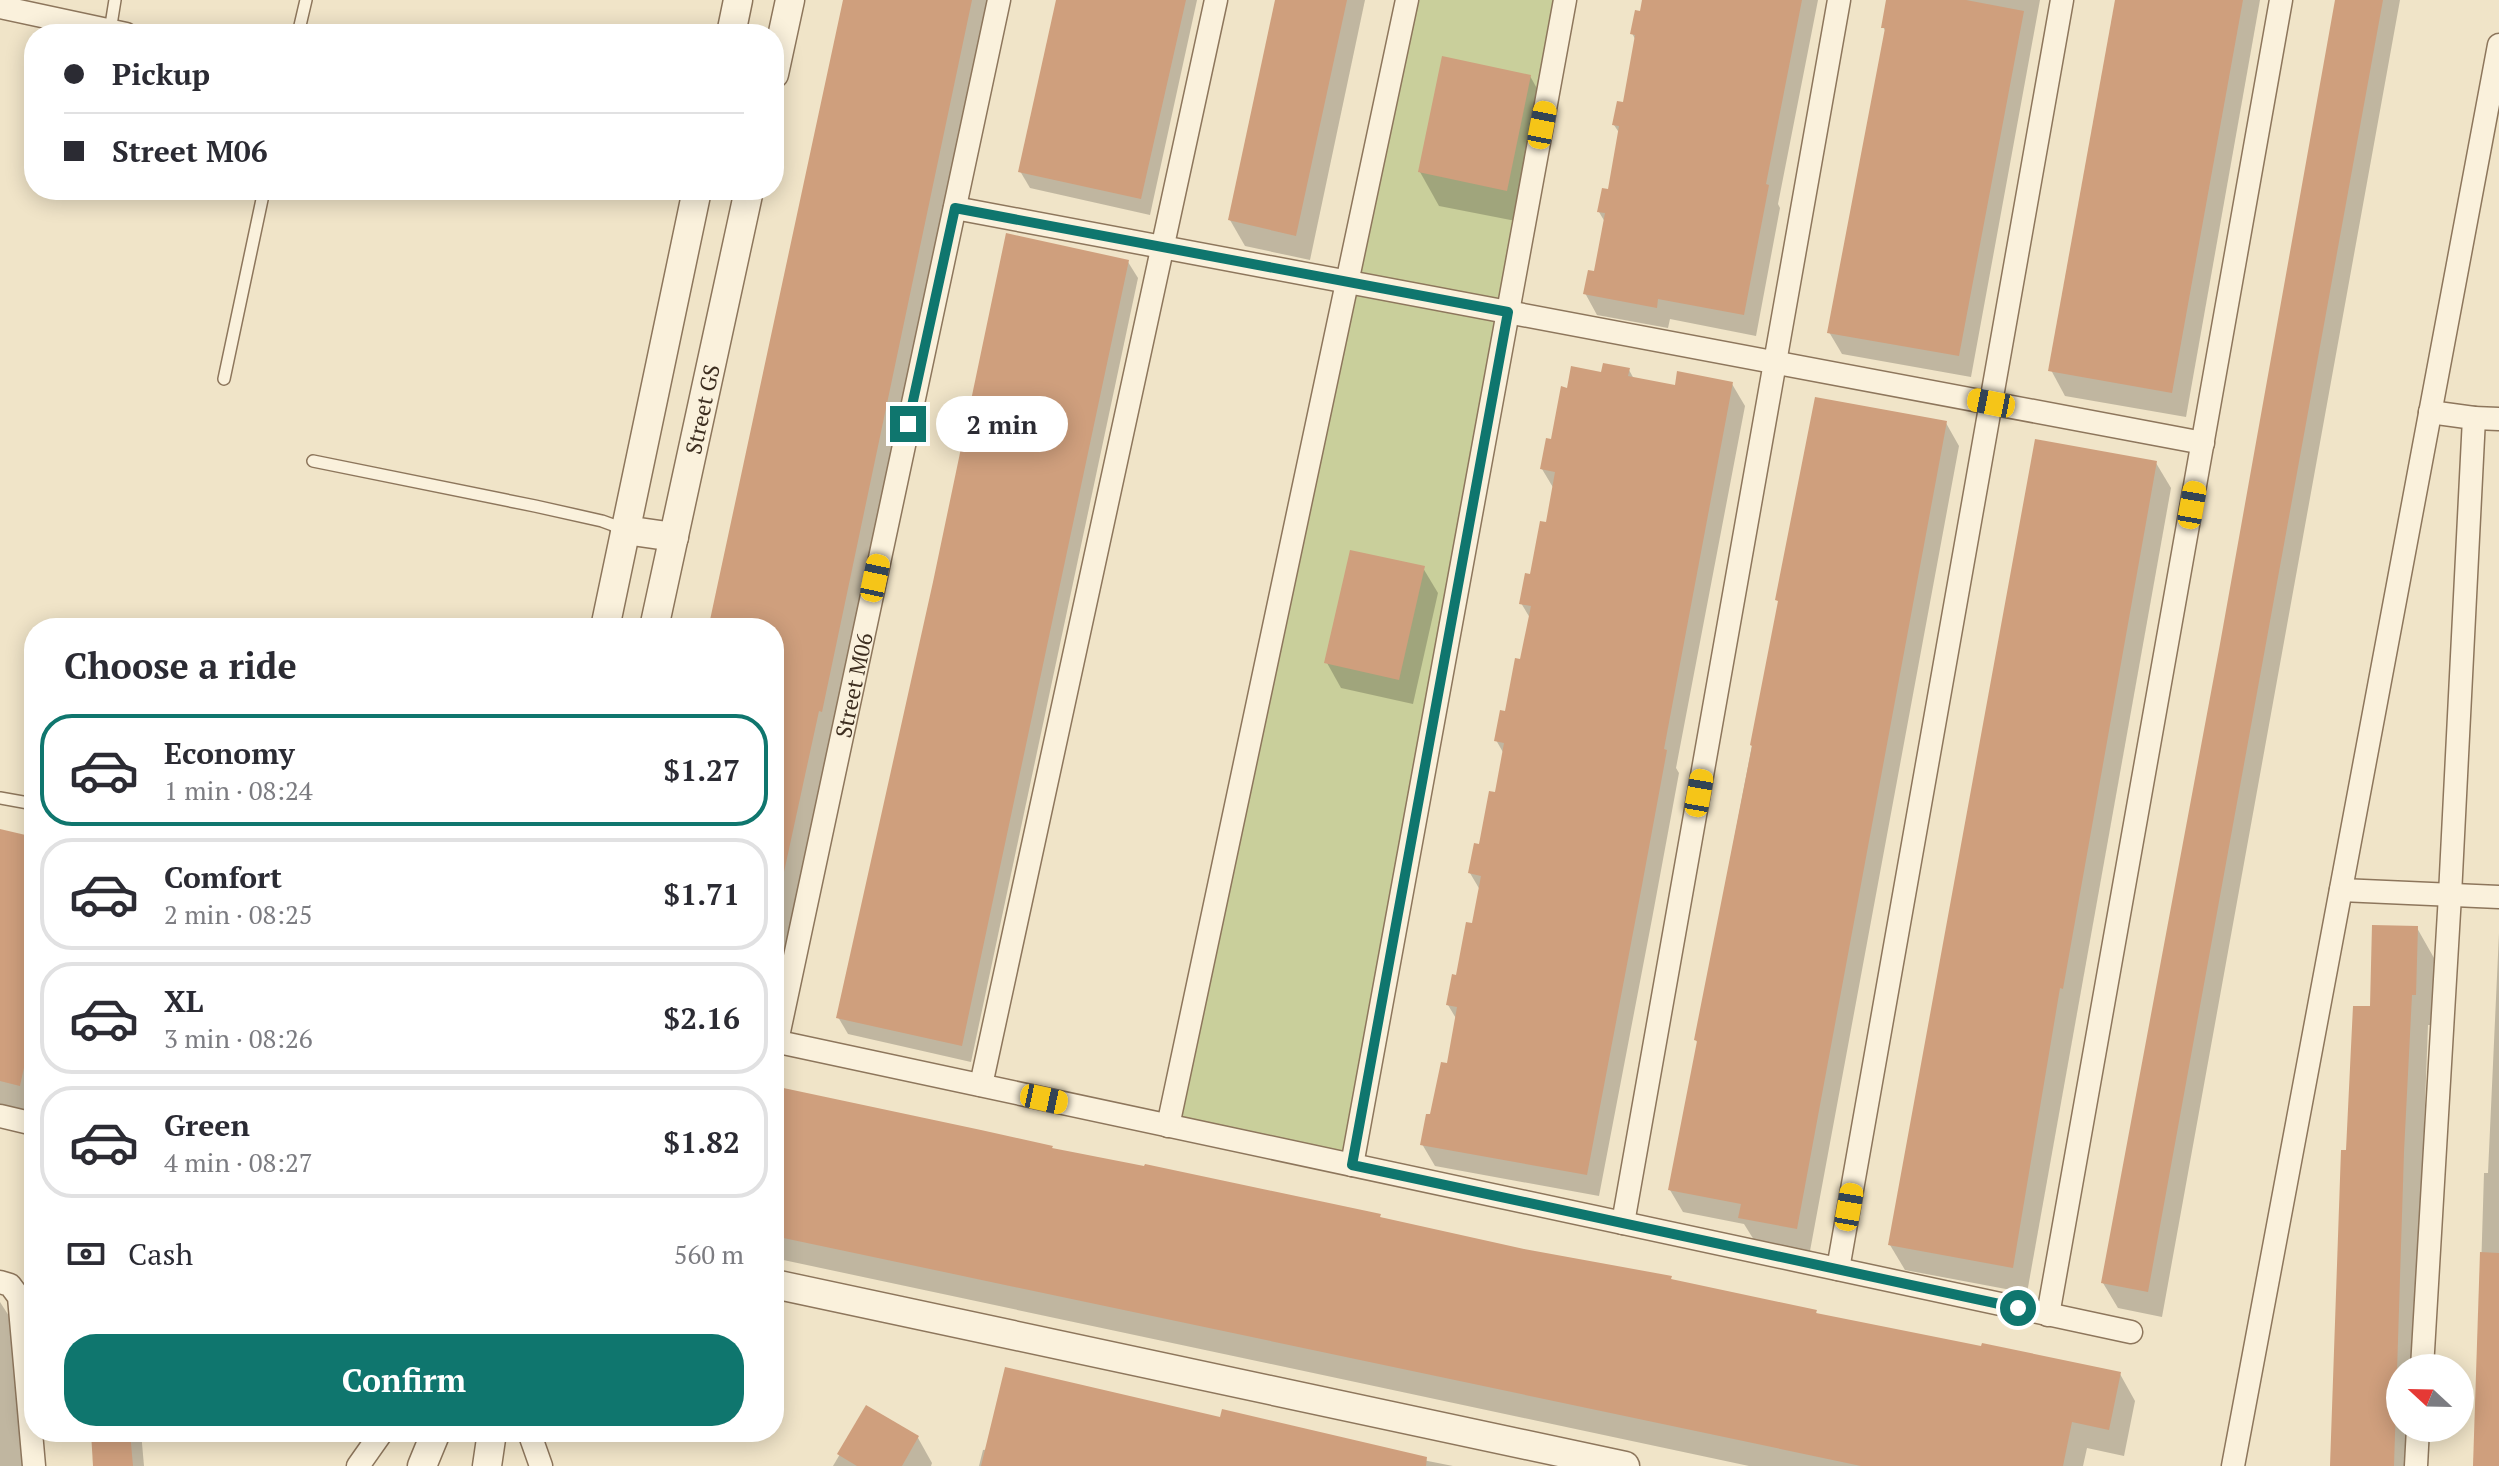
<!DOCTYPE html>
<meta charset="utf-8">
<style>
:root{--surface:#fff;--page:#f2f2f3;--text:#2b2b33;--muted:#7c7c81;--line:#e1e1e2;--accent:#0f766e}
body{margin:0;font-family:"PT Serif",serif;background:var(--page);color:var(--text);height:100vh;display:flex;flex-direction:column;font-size:30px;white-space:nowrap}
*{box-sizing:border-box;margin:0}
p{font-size:26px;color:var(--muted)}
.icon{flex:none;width:44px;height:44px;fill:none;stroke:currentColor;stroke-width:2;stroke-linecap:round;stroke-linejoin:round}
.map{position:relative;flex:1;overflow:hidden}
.drawer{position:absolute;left:24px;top:618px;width:760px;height:824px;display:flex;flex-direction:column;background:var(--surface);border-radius:32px;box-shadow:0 4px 20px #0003}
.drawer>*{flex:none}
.banner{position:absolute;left:24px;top:24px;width:760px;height:176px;border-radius:32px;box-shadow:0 4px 20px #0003;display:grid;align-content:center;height:176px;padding:0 40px;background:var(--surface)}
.needle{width:52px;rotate:292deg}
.fabs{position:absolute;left:2386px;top:1354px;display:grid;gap:16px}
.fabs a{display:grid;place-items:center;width:88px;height:88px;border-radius:50%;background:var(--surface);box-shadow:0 4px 20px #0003;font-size:40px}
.end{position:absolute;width:36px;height:36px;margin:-18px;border:10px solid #0f766e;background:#fff;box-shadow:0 0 0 4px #fff}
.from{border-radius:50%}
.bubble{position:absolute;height:56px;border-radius:28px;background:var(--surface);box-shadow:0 4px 20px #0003;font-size:26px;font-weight:800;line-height:56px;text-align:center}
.car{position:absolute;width:24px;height:48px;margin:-24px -12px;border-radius:10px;box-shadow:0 0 6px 2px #0007;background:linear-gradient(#f5c518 24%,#345 0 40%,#f5c518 0 76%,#345 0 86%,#f5c518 0)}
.banner b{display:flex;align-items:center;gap:28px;height:76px;font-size:30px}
.banner b+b{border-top:2px solid var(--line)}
.banner i{width:20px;height:20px;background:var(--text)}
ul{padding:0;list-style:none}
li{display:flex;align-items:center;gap:24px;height:112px;margin:0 16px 12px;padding:0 24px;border:4px solid var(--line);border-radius:32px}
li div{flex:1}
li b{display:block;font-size:30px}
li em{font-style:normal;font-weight:800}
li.on{border-color:var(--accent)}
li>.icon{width:72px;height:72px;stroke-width:1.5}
h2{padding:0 40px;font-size:36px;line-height:96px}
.pay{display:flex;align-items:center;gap:20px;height:88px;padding:0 40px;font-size:30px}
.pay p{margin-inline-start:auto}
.primary-button{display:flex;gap:16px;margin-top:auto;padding:16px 40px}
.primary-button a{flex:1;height:92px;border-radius:32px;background:var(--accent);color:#fff;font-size:32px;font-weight:800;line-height:92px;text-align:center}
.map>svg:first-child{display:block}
.green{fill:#c9cf9b}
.shadow{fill:#0003}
.building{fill:#cf9f7d}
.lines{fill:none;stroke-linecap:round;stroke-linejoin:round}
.service-casing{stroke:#8d765c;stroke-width:14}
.minor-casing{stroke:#8d765c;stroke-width:25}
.tertiary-casing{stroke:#8d765c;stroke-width:31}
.service{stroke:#faf1dc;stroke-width:11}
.minor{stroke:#faf1dc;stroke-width:22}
.tertiary{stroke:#faf1dc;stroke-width:28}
.route{stroke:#0f766e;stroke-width:10}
.labels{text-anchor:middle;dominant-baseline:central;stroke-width:6;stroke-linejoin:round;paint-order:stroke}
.street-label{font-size:22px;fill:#3d2e20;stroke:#f7eed8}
</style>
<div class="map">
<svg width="2499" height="1466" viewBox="0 0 2499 1466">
<rect width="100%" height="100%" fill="#f0e4c8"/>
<path class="green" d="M 1407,0 L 1565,0 L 1352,1165 L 1168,1126 Z"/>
<g class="shadow">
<path d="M 845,0 L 995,0 L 774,1028 L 774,628 L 711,628 Z"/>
<path d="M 1057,0 L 1197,0 L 1150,215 L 1030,188 L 1020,171 Z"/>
<path d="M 1277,0 L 1365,0 L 1310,260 L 1245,246 L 1230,220 Z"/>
<path d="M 1645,0 L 1818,0 L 1778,204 L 1780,208 L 1756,336 L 1670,319 L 1668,328 L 1597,315 L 1585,293 L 1596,273 L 1605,222 L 1599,212 L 1609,192 L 1620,134 L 1614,125 L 1625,105 L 1636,41 L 1632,33 L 1642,14 Z"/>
<path d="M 1888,0 L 2040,0 L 1971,377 L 1842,354 L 1829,332 L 1886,32 L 1883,27 Z"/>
<path d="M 2117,0 L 2260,0 L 2186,417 L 2065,396 L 2051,370 Z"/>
<path d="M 2337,0 L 2400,0 L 2162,1317 L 2118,1308 L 2103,1283 L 2222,644 Z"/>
<path d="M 1530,76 L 1549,110 L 1526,223 L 1439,206 L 1420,172 Z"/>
<path d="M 1128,262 L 1138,278 L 971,1062 L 848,1034 L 838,1017 Z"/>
<path d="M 1629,370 L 1634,379 L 1676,387 L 1732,384 L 1745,406 L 1676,768 L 1679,773 L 1652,919 L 1599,1196 L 1435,1166 L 1422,1144 L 1448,1065 L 1457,1020 L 1448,1005 L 1474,926 L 1480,890 L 1470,873 L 1496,794 L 1504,754 L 1496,740 L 1522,662 L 1530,618 L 1521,603 L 1547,525 L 1554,489 L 1542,469 L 1568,390 L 1602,374 Z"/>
<path d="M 1946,423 L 1959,446 L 1810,1251 L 1754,1240 L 1744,1224 L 1683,1212 L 1670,1190 L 1698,1044 L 1696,1040 L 1779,603 Z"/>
<path d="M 2156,463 L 2171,488 L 2027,1293 L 1905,1270 L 1890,1245 Z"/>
<path d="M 1423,568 L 1438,593 L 1413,704 L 1341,688 L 1327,663 Z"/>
<path d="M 0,830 L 34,838 L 34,1117 L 0,1110 Z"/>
<path d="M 2417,928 L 2434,958 L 2433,1025 L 2428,1025 L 2415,1368 L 2400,1368 L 2400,1428 L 2413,1428 L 2412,1466 L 2332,1466 L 2348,1152 L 2372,1008 Z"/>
<path d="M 2499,933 L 2499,1466 L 2475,1466 L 2484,1173 L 2488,1173 Z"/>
<path d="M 774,1089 L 1524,1251 L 1670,1278 L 1673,1282 L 1816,1312 L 1817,1315 L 2120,1374 L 2135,1401 L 2124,1456 L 2087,1448 L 2083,1466 L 1749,1466 L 774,1258 Z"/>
<path d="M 0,1302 L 16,1327 L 28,1466 L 0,1466 Z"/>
<path d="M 867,1408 L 918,1438 L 932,1463 L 931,1466 L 833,1466 Z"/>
<path d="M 1221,1420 L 1453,1466 L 979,1466 L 983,1450 Z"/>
<path d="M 93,1432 L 141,1432 L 144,1466 L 95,1466 Z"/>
</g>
<g class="building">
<path d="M 843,0 L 972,0 L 822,712 L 819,711 L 784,872 L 774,871 L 774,628 L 747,628 L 710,620 Z"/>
<path d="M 1056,0 L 1186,0 L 1141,199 L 1018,172 Z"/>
<path d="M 1275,0 L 1347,0 L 1296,236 L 1228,220 Z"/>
<path d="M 1642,0 L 1802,0 L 1766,184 L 1769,185 L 1744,315 L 1658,299 L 1657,308 L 1583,294 L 1588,270 L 1594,271 L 1605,213 L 1597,212 L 1602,188 L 1608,189 L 1619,126 L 1612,125 L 1617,101 L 1623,102 L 1635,35 L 1630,34 L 1635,10 L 1640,11 Z"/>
<path d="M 1886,0 L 1966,0 L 2024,11 L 1959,356 L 1827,333 L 1885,28 L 1881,28 Z"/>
<path d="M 2115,0 L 2243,0 L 2172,393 L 2048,371 Z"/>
<path d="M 2335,0 L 2383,0 L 2148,1292 L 2101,1283 L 2220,644 Z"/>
<path d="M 1442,56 L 1531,75 L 1507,191 L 1418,172 Z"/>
<path d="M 1006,233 L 1129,260 L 962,1046 L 836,1018 L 933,582 Z"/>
<path d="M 1603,363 L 1630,368 L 1628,376 L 1675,385 L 1677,371 L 1733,382 L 1664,749 L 1667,750 L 1640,896 L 1587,1175 L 1420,1145 L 1426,1114 L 1430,1114 L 1441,1062 L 1447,1063 L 1457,1007 L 1446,1005 L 1452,974 L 1456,975 L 1466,922 L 1472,923 L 1481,876 L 1468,873 L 1474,843 L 1479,844 L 1489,791 L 1495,792 L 1504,743 L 1494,741 L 1500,710 L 1505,711 L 1515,658 L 1520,659 L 1531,606 L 1519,604 L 1525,573 L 1530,574 L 1540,521 L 1546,522 L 1555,472 L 1540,469 L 1546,438 L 1551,439 L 1561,386 L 1567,388 L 1571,366 L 1601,372 Z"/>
<path d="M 1815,397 L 1947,421 L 1797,1229 L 1738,1218 L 1741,1204 L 1668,1190 L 1697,1041 L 1694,1040 L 1752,746 L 1750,745 L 1778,601 L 1775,600 Z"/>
<path d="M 2035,439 L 2157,461 L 2063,989 L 2060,988 L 2013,1268 L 1888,1245 Z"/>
<path d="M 1350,550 L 1425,566 L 1399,680 L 1324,663 Z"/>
<path d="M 0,829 L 34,837 L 34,1021 L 20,1086 L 0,1081 Z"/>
<path d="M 2372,925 L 2418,926 L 2416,995 L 2412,995 L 2404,1152 L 2394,1466 L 2330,1466 L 2341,1150 L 2346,1150 L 2353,1006 L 2370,1006 Z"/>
<path d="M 774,1086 L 981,1130 L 1053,1146 L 1052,1148 L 1144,1166 L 1145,1164 L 1381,1214 L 1380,1217 L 1524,1249 L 1672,1276 L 1671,1279 L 1817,1310 L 1816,1313 L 1981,1346 L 1982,1343 L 2121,1372 L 2109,1430 L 2072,1422 L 2063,1466 L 1861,1466 L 774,1236 Z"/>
<path d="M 2480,1252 L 2499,1253 L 2499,1466 L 2473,1466 Z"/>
<path d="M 1005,1367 L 1220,1417 L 1222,1409 L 1427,1457 L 1426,1466 L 981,1466 Z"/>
<path d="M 866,1405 L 919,1436 L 902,1466 L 857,1466 L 837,1454 Z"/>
<path d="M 91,1432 L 130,1432 L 133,1466 L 93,1466 Z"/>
</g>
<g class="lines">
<g class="service-casing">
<g id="service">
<path d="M 110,31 L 115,0"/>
<path d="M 298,34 L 306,0"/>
<path d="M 224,379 L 264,190"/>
<path d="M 313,461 L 535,506 L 602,521 L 624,529"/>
<path d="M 0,798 L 34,804"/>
</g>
</g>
<g class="minor-casing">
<g id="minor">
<path d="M 0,7 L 126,34"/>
<path d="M 955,208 L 2203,443"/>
<path d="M 2474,418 L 2499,419"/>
<path d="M 2341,890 L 2499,897"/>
<path d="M 774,1041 L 2131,1332"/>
<path id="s1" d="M 777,1041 L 999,0"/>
<path d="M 981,1085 L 1216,0"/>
<path d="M 0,1116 L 34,1124"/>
<path d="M 1168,1126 L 1407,0"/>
<path d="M 1352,1165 L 1565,0"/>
<path d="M 1623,1223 L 1839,0"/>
<path d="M 1838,1269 L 2062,0"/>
<path d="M 0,1282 L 10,1285 L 19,1297 L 34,1466"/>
<path d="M 2048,1315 L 2281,0"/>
<path d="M 2422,1368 L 2450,895 L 2474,418 L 2430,412"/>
<path d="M 529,1432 L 541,1466"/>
<path d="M 358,1466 L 382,1432"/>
<path d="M 2233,1466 L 2499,45"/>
<path d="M 2416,1466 L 2418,1428"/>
</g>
</g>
<g class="tertiary-casing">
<g id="tertiary">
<path d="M 731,34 L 738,0"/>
<path d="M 774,74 L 790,0"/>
<path d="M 625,530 L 674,537"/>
<path d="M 605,628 L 697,190"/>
<path id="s2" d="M 654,628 L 749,190"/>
<path d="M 774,1284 L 1625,1466"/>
<path d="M 422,1466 L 436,1432"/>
<path d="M 487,1466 L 492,1432"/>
</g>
</g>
<use href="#service" class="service"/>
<use href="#minor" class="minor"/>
<use href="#tertiary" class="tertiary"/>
</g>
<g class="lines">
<path class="route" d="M 908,424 L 955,208 L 1508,312 L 1352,1165 L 2018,1308"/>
</g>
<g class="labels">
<g class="street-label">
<text stroke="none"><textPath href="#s2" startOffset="224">Street GS</textPath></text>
<text stroke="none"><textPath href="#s1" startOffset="364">Street M06</textPath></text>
</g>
</g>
</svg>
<div class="fabs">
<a><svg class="needle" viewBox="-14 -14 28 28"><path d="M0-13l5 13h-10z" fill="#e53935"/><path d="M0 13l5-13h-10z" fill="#7c7c81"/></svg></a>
</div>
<i class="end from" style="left:2018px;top:1308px"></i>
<i class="end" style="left:908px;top:424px"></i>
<div class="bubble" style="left:936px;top:396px;width:132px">2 min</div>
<i class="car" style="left:1542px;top:125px;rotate:11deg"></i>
<i class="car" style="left:1991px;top:403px;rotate:281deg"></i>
<i class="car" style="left:2192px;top:505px;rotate:10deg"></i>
<i class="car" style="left:875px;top:578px;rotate:12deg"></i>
<i class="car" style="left:1699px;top:793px;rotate:10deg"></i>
<i class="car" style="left:1044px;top:1099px;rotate:102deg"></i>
<i class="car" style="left:1849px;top:1207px;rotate:10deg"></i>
<div class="banner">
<b><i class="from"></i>Pickup</b>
<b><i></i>Street M06</b>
</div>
<section class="drawer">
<h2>Choose a ride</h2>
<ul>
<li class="on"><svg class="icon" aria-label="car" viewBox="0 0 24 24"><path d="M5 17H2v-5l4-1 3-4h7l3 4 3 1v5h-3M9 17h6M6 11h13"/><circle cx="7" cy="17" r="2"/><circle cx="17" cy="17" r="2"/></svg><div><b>Economy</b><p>1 min · 08:24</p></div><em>$1.27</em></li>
<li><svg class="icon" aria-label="car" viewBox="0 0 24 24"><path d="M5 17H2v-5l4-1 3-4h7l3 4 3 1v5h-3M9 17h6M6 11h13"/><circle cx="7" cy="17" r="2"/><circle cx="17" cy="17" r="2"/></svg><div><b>Comfort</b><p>2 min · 08:25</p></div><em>$1.71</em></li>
<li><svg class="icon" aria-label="car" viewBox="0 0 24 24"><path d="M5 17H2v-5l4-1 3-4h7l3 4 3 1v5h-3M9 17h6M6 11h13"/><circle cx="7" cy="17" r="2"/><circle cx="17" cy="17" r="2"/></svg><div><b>XL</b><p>3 min · 08:26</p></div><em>$2.16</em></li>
<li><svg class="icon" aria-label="car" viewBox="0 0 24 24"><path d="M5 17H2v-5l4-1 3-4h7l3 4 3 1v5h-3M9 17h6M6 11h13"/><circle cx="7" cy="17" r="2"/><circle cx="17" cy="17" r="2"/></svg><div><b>Green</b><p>4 min · 08:27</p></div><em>$1.82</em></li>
</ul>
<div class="pay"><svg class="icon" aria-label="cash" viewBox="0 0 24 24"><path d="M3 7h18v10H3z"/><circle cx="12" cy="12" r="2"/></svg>Cash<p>560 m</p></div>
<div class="primary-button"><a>Confirm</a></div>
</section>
</div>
